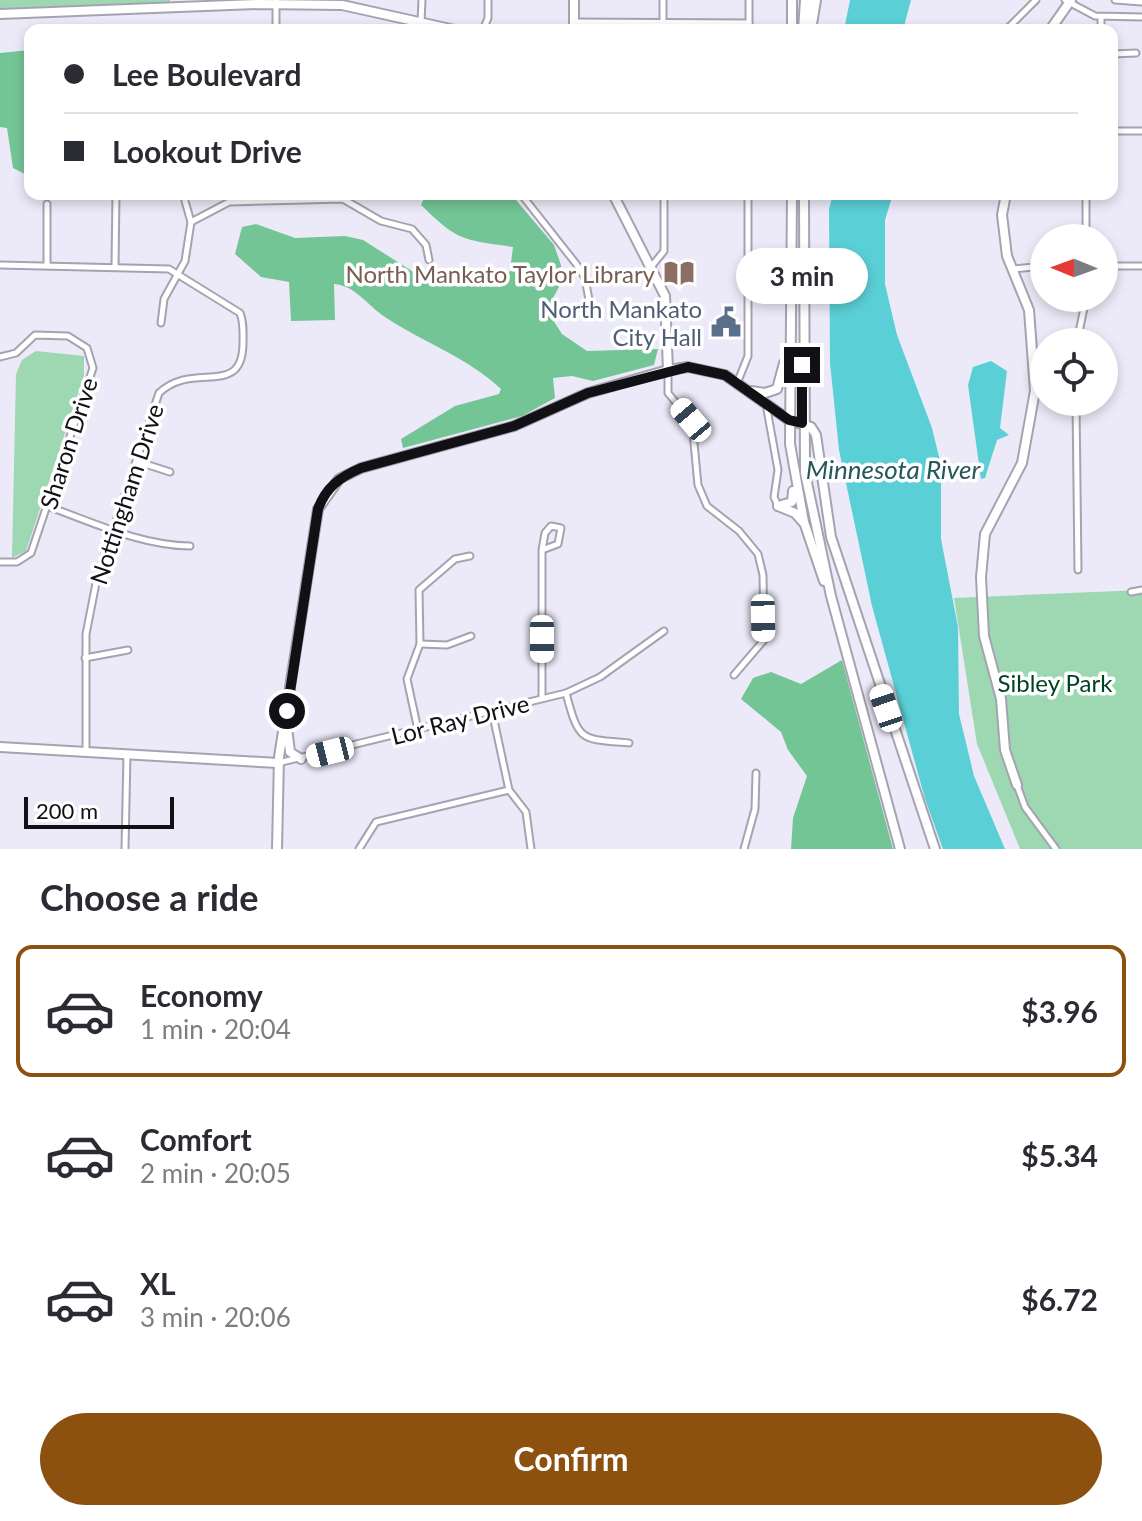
<!DOCTYPE html>
<meta charset="utf-8">
<style>
:root{--surface:#fff;--page:#f2f2f3;--text:#2b2b33;--muted:#7c7c81;--line:#e1e1e2;--accent:#8c500f}
body{margin:0;font-family:Lato,sans-serif;background:var(--page);color:var(--text);height:100vh;display:flex;flex-direction:column;font-size:30px;white-space:nowrap}
*{box-sizing:border-box;margin:0}
p{font-size:26px;color:var(--muted)}
.icon{flex:none;width:44px;height:44px;fill:none;stroke:currentColor;stroke-width:2;stroke-linecap:round;stroke-linejoin:round}
.map{position:relative;height:849px;overflow:hidden}
.drawer{display:flex;flex-direction:column;background:var(--surface);flex:1}
.drawer>*{flex:none}
.guide{position:absolute;left:24px;top:24px;width:1094px;height:176px;border-radius:16px;box-shadow:0 4px 12px #0003;display:grid;align-content:center;height:176px;padding:0 40px;background:var(--surface)}
.needle{width:52px;rotate:271deg}
.tools{position:absolute;left:1030px;top:224px;display:grid;gap:16px}
.tools a{display:grid;place-items:center;width:88px;height:88px;border-radius:50%;background:var(--surface);box-shadow:0 4px 12px #0003;font-size:40px}
.scale{position:absolute;left:24px;bottom:20px;width:150px;box-sizing:border-box;padding-left:8px;border:4px solid #111015;border-top:0;font-size:22px;line-height:28px;white-space:nowrap;color:#111015;-webkit-text-stroke:6px #fff;paint-order:stroke}
.end{position:absolute;width:36px;height:36px;margin:-18px;border:10px solid #111015;background:#fff;box-shadow:0 0 0 4px #fff}
.from{border-radius:50%}
.bubble{position:absolute;height:56px;border-radius:28px;background:var(--surface);box-shadow:0 4px 12px #0003;font-size:26px;font-weight:700;line-height:56px;text-align:center}
.car{position:absolute;width:24px;height:48px;margin:-24px -12px;border-radius:10px;box-shadow:0 0 6px 2px #0007;background:linear-gradient(#fff 24%,#345 0 40%,#fff 0 76%,#345 0 86%,#fff 0)}
.guide b{display:flex;align-items:center;gap:28px;height:76px;font-size:30px}
.guide b+b{border-top:2px solid var(--line)}
.guide i{width:20px;height:20px;background:var(--text)}
ul{padding:0;list-style:none}
li{display:flex;align-items:center;gap:24px;height:132px;margin:0 16px 12px;padding:0 24px;border:4px solid transparent;border-radius:16px}
li div{flex:1}
li b{display:block;font-size:30px}
li em{font-style:normal;font-weight:700}
li.on{border-color:var(--accent)}
li>.icon{width:72px;height:72px;stroke-width:1.5}
h2{padding:0 40px;font-size:36px;line-height:96px}
.cta{display:flex;gap:16px;margin-top:auto;padding:16px 40px}
.cta a{flex:1;height:92px;border-radius:48px;background:var(--accent);color:#fff;font-size:32px;font-weight:700;line-height:92px;text-align:center}
.map>svg:first-child{display:block}
.green{fill:#9dd8b3}
.forest{fill:#74c595}
.water{fill:#5ad0d6}
.lines{fill:none;stroke-linecap:round;stroke-linejoin:round}
.street-casing{stroke:#a5a3b0;stroke-width:9}
.secondary-casing{stroke:#a5a3b0;stroke-width:12}
.highway-casing{stroke:#a5a3b0;stroke-width:14}
.street{stroke:#fff;stroke-width:5}
.secondary{stroke:#fff;stroke-width:8}
.highway{stroke:#fff;stroke-width:10}
.route{stroke:#111015;stroke-width:10}
.labels{text-anchor:middle;dominant-baseline:central;stroke-width:7;stroke-linejoin:round;paint-order:stroke}
.education-label{font-size:24px;fill:#785e54;stroke:#fff;text-anchor:end}
.service-label{font-size:24px;fill:#4e5e75;stroke:#fff;text-anchor:end}
.street-label{font-size:24px;fill:#111015;stroke:#fff}
.park-label{font-size:24px;fill:#004224;stroke:#fff}
.water-label{font-size:26px;font-style:italic;fill:#25585a;stroke:#fff}
</style>
<div class="map">
<svg width="1142" height="849" viewBox="0 0 1142 849">
<rect width="100%" height="100%" fill="#eceaf8"/>
<g class="green">
<path d="M 0,0 L 170,0 L 170,7 L 0,14 Z"/>
<path d="M 36,351 L 84,356 L 84,376 L 26,551 L 12,558 L 16,374 L 22,360 Z"/>
<path d="M 1142,590 L 1142,849 L 1020,849 L 977,744 L 954,598 Z"/>
</g>
<g class="forest">
<path d="M 30,50 L 30,174 L 29,176 L 13,168 L 7,128 L 0,127 L 0,53 Z"/>
<path d="M 426,194 L 511,194 L 554,245 L 561,265 L 561,283 L 551,302 L 553,320 L 562,334 L 587,351 L 658,349 L 654,365 L 593,381 L 572,376 L 553,378 L 555,398 L 522,416 L 403,448 L 401,439 L 455,406 L 499,394 L 501,389 C 467,357 424,343 385,317 C 367,305 356,286 334,284 L 335,320 L 291,321 L 289,282 L 261,277 L 235,254 L 242,227 L 256,224 L 295,238 L 345,236 L 363,240 L 415,273 L 467,286 L 500,287 L 510,271 L 513,247 C 463,239 460,243 421,205 Z"/>
<path d="M 842,660 L 893,849 L 791,849 L 793,818 L 807,776 L 788,750 L 781,732 L 741,699 L 753,678 L 771,672 L 801,684 Z"/>
</g>
<g class="water">
<path d="M 850,0 L 911,0 L 903,30 L 844,30 Z"/>
<path d="M 833,194 L 893,194 L 885,220 L 885,284 L 897,335 L 932,428 L 941,465 L 941,539 L 958,627 L 959,714 L 974,776 L 1005,849 L 943,849 L 925,799 L 872,606 L 839,450 L 830,363 L 829,209 Z"/>
<path d="M 991,361 L 1007,371 L 1000,428 L 1009,435 L 997,440 L 985,478 L 981,479 L 968,385 L 973,367 Z"/>
</g>
<g class="lines">
<g class="street-casing">
<g id="street">
<path d="M 276,0 L 276,30"/>
<path d="M 1065,0 L 1095,16 L 1142,17"/>
<path d="M 1115,0 L 1142,2"/>
<path d="M 421,22 L 422,0"/>
<path d="M 574,22 L 749,23"/>
<path d="M 483,30 L 488,18 L 488,0"/>
<path d="M 663,30 L 663,0"/>
<path d="M 749,30 L 749,0"/>
<path d="M 1006,30 L 1036,0"/>
<path d="M 1101,30 L 1101,17"/>
<path d="M 1112,54 L 1136,53"/>
<path d="M 1112,131 L 1142,131"/>
<path d="M 521,194 L 577,265 L 585,278 L 589,300"/>
<path d="M 185,201 L 191,222"/>
<path d="M 1086,238 L 1086,194"/>
<path d="M 0,265 L 169,269 L 240,313 C 244,323 243,332 243,344 C 242,399 193,360 159,393 L 97,578 L 86,634 L 86,751"/>
<path d="M 47,265 L 47,204"/>
<path d="M 1104,266 L 1142,266"/>
<path d="M 115,267 L 116,194"/>
<path d="M 651,267 L 664,251 L 664,194"/>
<path d="M 1013,269 L 1044,266"/>
<path d="M 161,323 L 164,299 L 185,261 L 191,222 L 229,202 L 343,199 L 381,221 L 412,229 L 426,245 L 429,260"/>
<path d="M 1077,342 L 1086,298"/>
<path d="M 0,357 L 16,353 L 35,335 L 68,336 L 87,348 L 93,368 L 31,553 L 17,562 L 0,562"/>
<path d="M 668,371 L 668,393 L 692,422 L 698,485 L 707,506 L 739,531 L 758,554 L 763,575 L 764,640 L 734,675"/>
<path d="M 738,381 L 748,356 L 748,194"/>
<path d="M 1076,402 L 1078,570"/>
<path d="M 766,404 L 778,470 L 774,497 L 778,506"/>
<path d="M 136,461 L 170,472"/>
<path d="M 47,506 C 92,522 142,546 190,546"/>
<path d="M 1131,592 L 1142,590"/>
<path d="M 420,644 L 447,645 L 471,636"/>
<path d="M 85,658 L 128,650"/>
<path d="M 566,693 C 579,742 580,739 629,743"/>
<path d="M 542,698 L 542,550 L 558,544 L 561,528 L 551,526 L 545,533 L 542,550"/>
<path d="M 492,711 L 509,790 L 526,812 L 531,849"/>
<path d="M 418,730 L 407,679 L 420,644 L 419,590 L 455,559 L 470,556"/>
<path d="M 278,763 L 566,693 L 600,677 L 664,631"/>
<path d="M 1017,785 L 1025,807 L 1056,849"/>
<path d="M 125,849 L 127,754"/>
<path d="M 359,849 L 376,822 L 509,790"/>
<path d="M 744,849 L 755,809 L 756,773"/>
</g>
</g>
<g class="secondary-casing">
<g id="secondary">
<path d="M 792,0 L 792,30"/>
<path d="M 0,14 L 258,4 L 342,5 L 455,30"/>
<path d="M 574,30 L 574,0"/>
<path d="M 1050,30 L 1071,0"/>
<path d="M 613,194 L 665,296 L 668,370"/>
<path d="M 792,194 L 790,444 L 804,522 L 824,581"/>
<path d="M 804,194 L 805,473 L 831,596 L 900,849"/>
<path d="M 1006,194 L 1002,215 L 1007,256 L 1029,310 L 1035,391 L 1022,463 L 985,534 L 981,577 L 984,636 L 1001,699 L 1005,750 L 1017,785"/>
<path d="M 751,391 L 765,393 L 777,389 L 784,363"/>
<path d="M 778,506 L 792,502 L 793,491"/>
<path d="M 778,506 L 795,513 L 803,522"/>
<path d="M 287,728 L 290,752 L 301,759"/>
<path d="M 0,747 L 278,763"/>
<path d="M 277,849 L 279,757 L 318,509 L 339,479 L 361,468 L 514,426 L 588,393 L 668,370 L 688,367 L 725,375 L 789,420 L 811,427 L 816,435 L 831,537 L 935,849"/>
</g>
</g>
<g class="highway-casing">
<g id="highway">
<path d="M 804,30 L 806,0"/>
<path d="M 810,30 L 815,0"/>
</g>
</g>
<use href="#street" class="street"/>
<use href="#secondary" class="secondary"/>
<use href="#highway" class="highway"/>
</g>
<g class="lines">
<path class="route" d="M 287,711 L 318,509 C 326,487 340,477 361,468 L 514,426 L 588,393 L 688,367 L 725,375 L 789,420 L 802,423 L 802,365"/>
</g>
<defs>
<g id="library-bare" transform="scale(2.4)"><path d="M-6-4Q-3-5.5-.7-3.5V5Q-3 3-6 4ZM6-4Q3-5.5 .7-3.5V5Q3 3 6 4Z" fill="#8d6e63" stroke="#fff" stroke-width="2.5" paint-order="stroke"/></g>
<g id="civic-bare" transform="scale(2.4)"><path d="M-.6-6.5H3V-4.5H.6V-3L4-1V1h2V6H-6V1h2V-1L-.6-3ZM-1.2 2.5V6h2.4V2.5Z" fill="#5c6f8a" stroke="#fff" stroke-width="2.5" paint-order="stroke"/></g>
</defs>
<g fill-rule="evenodd">
<use href="#library-bare" x="679" y="273"/>
<use href="#civic-bare" x="726" y="322"/>
</g>
<g class="labels">
<g class="education-label">
<text x="655" y="273">North Mankato Taylor Library</text>
</g>
<g class="service-label">
<text x="702" y="308">North Mankato<tspan x="702" dy="28">City Hall</tspan></text>
</g>
<g class="street-label">
<text transform="translate(68 443) rotate(-72)">Sharon Drive</text>
<text transform="translate(126 494) rotate(-72)">Nottingham Drive</text>
<text transform="translate(460 719) rotate(-14)">Lor Ray Drive</text>
</g>
<g class="park-label">
<text x="1055" y="682">Sibley Park</text>
</g>
<g class="water-label">
<text x="893" y="469">Minnesota River</text>
</g>
</g>
</svg>
<div class="tools">
<a><svg class="needle" viewBox="-14 -14 28 28"><path d="M0-13l5 13h-10z" fill="#e53935"/><path d="M0 13l5-13h-10z" fill="#7c7c81"/></svg></a>
<a><svg class="icon" aria-label="locate" viewBox="0 0 24 24"><circle cx="12" cy="12" r="6"/><path d="M12 2v4M12 18v4M2 12h4M18 12h4"/></svg></a>
</div>
<div class="scale">200 m</div>
<i class="end from" style="left:287px;top:711px"></i>
<i class="end" style="left:802px;top:365px"></i>
<div class="bubble" style="left:736px;top:248px;width:132px">3 min</div>
<i class="car" style="left:691px;top:420px;rotate:320deg"></i>
<i class="car" style="left:763px;top:618px;rotate:179deg"></i>
<i class="car" style="left:542px;top:639px;rotate:180deg"></i>
<i class="car" style="left:886px;top:708px;rotate:341deg"></i>
<i class="car" style="left:330px;top:752px;rotate:256deg"></i>
<div class="guide">
<b><i class="from"></i>Lee Boulevard</b>
<b><i></i>Lookout Drive</b>
</div>
</div>
<section class="drawer">
<h2>Choose a ride</h2>
<ul>
<li class="on"><svg class="icon" aria-label="car" viewBox="0 0 24 24"><path d="M5 17H2v-5l4-1 3-4h7l3 4 3 1v5h-3M9 17h6M6 11h13"/><circle cx="7" cy="17" r="2"/><circle cx="17" cy="17" r="2"/></svg><div><b>Economy</b><p>1 min · 20:04</p></div><em>$3.96</em></li>
<li><svg class="icon" aria-label="car" viewBox="0 0 24 24"><path d="M5 17H2v-5l4-1 3-4h7l3 4 3 1v5h-3M9 17h6M6 11h13"/><circle cx="7" cy="17" r="2"/><circle cx="17" cy="17" r="2"/></svg><div><b>Comfort</b><p>2 min · 20:05</p></div><em>$5.34</em></li>
<li><svg class="icon" aria-label="car" viewBox="0 0 24 24"><path d="M5 17H2v-5l4-1 3-4h7l3 4 3 1v5h-3M9 17h6M6 11h13"/><circle cx="7" cy="17" r="2"/><circle cx="17" cy="17" r="2"/></svg><div><b>XL</b><p>3 min · 20:06</p></div><em>$6.72</em></li>
</ul>
<div class="cta"><a>Confirm</a></div>
</section>
